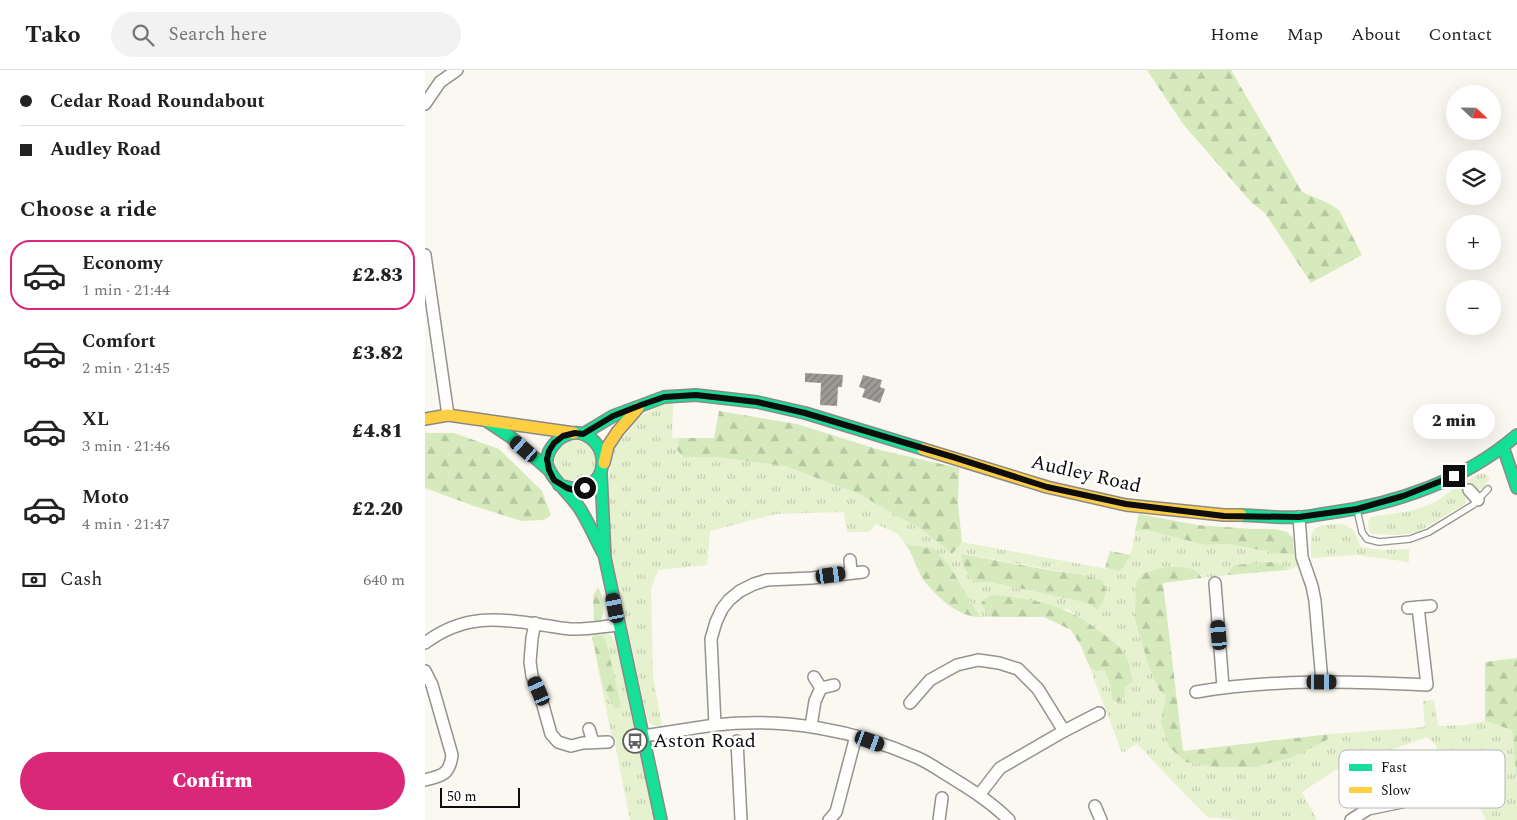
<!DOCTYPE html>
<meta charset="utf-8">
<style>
:root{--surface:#fff;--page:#f2f2f2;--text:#222;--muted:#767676;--line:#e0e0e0;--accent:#db2777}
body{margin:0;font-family:Spectral,serif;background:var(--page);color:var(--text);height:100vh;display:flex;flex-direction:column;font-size:19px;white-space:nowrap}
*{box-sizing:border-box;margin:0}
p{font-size:16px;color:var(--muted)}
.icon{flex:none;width:28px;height:28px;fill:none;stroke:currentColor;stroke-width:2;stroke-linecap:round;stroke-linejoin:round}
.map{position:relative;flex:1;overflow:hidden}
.sheet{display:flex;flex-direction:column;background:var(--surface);width:425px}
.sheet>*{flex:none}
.guide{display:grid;align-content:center;height:110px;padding:0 20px;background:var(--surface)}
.needle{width:32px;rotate:112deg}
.fabs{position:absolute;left:1021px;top:15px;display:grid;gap:10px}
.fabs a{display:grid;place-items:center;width:55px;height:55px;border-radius:50%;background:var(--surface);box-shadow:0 5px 20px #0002;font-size:25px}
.scale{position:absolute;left:15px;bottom:12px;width:80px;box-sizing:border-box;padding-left:5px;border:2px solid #0d0d0d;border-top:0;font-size:14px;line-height:18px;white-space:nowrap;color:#0d0d0d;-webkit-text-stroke:4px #fff;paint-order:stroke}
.end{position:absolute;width:22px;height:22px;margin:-11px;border:6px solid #0d0d0d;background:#fff;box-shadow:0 0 0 2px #fff}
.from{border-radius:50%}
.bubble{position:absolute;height:35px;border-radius:18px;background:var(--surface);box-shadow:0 5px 20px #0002;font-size:16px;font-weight:800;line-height:35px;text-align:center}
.car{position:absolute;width:15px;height:30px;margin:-15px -8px;border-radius:6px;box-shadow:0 0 4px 1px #0007;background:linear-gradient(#222 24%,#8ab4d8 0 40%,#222 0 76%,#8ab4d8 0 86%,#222 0)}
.guide b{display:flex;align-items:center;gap:18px;height:48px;font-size:19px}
.guide b+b{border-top:1px solid var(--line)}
.guide i{width:12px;height:12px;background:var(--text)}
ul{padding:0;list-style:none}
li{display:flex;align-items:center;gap:15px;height:70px;margin:0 10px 8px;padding:0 10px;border:2px solid transparent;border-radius:20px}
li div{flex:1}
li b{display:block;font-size:19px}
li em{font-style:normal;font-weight:800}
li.selected{border-color:var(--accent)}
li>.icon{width:45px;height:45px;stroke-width:1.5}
h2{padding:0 20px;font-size:22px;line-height:60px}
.pay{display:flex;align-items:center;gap:12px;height:55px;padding:0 20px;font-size:19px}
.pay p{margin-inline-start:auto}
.action{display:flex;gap:10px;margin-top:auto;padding:10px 20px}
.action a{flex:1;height:58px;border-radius:30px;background:var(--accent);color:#fff;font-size:20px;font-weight:800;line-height:58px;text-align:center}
header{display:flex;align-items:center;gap:30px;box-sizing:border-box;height:70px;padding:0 25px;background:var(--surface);border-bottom:1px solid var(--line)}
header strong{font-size:24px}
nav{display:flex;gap:28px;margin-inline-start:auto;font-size:18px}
.search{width:350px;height:45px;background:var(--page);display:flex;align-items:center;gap:12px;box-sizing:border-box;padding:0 18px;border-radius:28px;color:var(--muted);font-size:19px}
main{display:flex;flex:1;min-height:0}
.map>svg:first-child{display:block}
.grass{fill:url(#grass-tufts);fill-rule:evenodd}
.forest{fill:url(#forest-firs)}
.building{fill:url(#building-hatch)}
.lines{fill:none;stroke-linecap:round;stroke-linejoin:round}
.lane-casing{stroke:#949390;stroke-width:8}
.street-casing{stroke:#949390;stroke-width:14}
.fast-casing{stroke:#8b8986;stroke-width:14}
.slow-casing{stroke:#8b8986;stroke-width:14}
.lane{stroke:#fefefd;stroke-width:5.5}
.street{stroke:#fefefd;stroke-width:11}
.fast{stroke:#16e098;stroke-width:11}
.slow{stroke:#ffcf43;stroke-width:11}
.route{stroke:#0d0d0d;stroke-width:6}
.labels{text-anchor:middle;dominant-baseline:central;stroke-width:5;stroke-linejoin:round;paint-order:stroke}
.street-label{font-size:20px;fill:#0d0d0d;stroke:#fff}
.poi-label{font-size:20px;fill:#0d0d0d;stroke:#fff;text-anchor:start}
.key{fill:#fff;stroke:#b6b6b6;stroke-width:1}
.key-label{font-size:14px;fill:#0d0d0d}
</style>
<header>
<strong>Tako</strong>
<div class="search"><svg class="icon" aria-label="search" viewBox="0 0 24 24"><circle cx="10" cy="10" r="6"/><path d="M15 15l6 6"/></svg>Search here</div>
<nav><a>Home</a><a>Map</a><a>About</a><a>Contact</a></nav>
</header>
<main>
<section class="sheet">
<div class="guide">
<b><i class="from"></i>Cedar Road Roundabout</b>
<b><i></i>Audley Road</b>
</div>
<h2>Choose a ride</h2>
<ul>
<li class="selected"><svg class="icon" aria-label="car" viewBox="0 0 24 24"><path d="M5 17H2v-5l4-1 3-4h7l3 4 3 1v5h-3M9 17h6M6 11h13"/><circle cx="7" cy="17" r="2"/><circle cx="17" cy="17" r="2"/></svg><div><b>Economy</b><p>1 min · 21:44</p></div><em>£2.83</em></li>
<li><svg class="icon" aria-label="car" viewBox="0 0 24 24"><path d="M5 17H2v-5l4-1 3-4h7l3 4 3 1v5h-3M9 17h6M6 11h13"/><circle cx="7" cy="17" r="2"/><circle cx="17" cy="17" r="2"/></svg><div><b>Comfort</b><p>2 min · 21:45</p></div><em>£3.82</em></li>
<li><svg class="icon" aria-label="car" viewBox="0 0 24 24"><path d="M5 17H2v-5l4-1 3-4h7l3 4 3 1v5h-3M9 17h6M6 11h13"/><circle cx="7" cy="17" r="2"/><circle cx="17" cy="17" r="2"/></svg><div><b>XL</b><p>3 min · 21:46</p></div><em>£4.81</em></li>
<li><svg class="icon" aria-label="car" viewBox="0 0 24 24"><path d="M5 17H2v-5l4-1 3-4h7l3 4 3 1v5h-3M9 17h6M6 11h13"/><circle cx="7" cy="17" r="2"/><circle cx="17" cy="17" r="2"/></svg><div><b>Moto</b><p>4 min · 21:47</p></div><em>£2.20</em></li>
</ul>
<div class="pay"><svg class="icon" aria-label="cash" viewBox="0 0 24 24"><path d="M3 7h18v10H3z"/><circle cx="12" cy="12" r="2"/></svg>Cash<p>640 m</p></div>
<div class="action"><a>Confirm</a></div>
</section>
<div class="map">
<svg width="1092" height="750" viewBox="0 0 1092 750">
<defs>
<pattern id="grass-tufts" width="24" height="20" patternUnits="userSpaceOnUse" patternTransform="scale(1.25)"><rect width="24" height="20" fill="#e6f1cf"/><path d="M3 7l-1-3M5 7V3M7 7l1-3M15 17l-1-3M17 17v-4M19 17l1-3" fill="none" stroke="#c4cdb1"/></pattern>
<pattern id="forest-firs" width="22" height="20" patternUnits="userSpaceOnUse" patternTransform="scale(1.25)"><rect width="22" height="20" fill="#d6eabd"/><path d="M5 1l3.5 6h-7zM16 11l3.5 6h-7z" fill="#b6c8a1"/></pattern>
<pattern id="building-hatch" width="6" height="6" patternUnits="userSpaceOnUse" patternTransform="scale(1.25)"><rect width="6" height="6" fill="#9e9a97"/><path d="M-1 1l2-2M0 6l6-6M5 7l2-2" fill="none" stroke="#7f7c7a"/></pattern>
</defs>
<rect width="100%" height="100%" fill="#fbf8f1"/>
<g class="grass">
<path d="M 248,331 L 247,368 L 254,368 L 252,380 L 259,387 L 290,387 L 360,396 L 434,424 L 497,460 L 514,473 L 527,484 L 537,472 L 693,501 C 707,493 708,475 710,461 L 721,460 L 782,475 L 804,474 L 849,483 L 868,484 L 870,482 L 873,496 L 863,500 L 855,494 L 805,500 L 803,505 L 777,508 L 776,505 L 720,503 L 741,625 L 736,651 L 761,692 L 902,670 L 905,664 L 1000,657 L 998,631 L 1009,630 L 1013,656 L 1041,655 L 1060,651 L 1087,660 L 1092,711 L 1092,750 L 1061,750 L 1044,718 L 1020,725 L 1015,708 L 1021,704 L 1010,674 L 1002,667 L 909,701 L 877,722 L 892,750 L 814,750 L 782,747 L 712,674 L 697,683 L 665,598 L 672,601 L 679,600 L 685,614 L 687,630 L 704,613 L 700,585 L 690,572 L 669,556 L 642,539 L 561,541 L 568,547 L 555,547 L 524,495 L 509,480 L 480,474 L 473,464 L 451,454 L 444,462 L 422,462 L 419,442 L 351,444 L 285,461 L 282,495 L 233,500 L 226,518 L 228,606 L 237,656 L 230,656 L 223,652 L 185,476 L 182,427 L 185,397 L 189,379 L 214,347 L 234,335 ZM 537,484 L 652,504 L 672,540 L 663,533 L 565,512 L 548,513 L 539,497 Z"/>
<path d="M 151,370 L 164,374 L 173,393 L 161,411 C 156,411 150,413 145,412 C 122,403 127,374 151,370 Z"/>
<path d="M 1058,403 L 1062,405 L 1065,409 L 1057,419 L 1053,419 L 1047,416 L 1039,421 L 1041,430 L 1040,434 L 993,462 L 974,465 L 947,464 L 944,461 L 943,451 L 946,447 L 985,441 L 1009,433 L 1030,418 L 1052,405 Z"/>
<path d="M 917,454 C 930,458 931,465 936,477 L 957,480 L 984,479 L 984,492 L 932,485 L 886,488 L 886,465 L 889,459 L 898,455 Z"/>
<path d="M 166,562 C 188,562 187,564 194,583 L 230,750 L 205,750 L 191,679 L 191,670 L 186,664 Z"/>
</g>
<g class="forest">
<path d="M 722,0 L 806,0 L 877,122 L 903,133 L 914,140 L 937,185 L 886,213 L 840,143 L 826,132 L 758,54 Z"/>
<path d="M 294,341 L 372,354 L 455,380 L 534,398 L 533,434 L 537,472 L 527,484 L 514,473 L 497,460 L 434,424 L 360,396 L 290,387 L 259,387 L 252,380 L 254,368 L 289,368 Z"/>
<path d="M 0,363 L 29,363 L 74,379 L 117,421 L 126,445 L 119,450 L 97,451 L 49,436 L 0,418 Z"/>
<path d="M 714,444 L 772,455 L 827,459 L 849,459 L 862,462 L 868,468 L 869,483 L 868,484 L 849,483 L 804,474 L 781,475 L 721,460 L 710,461 Z"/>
<path d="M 480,474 L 509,479 L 524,495 L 555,547 C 533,547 510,526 498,509 C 491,498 488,484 480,474 Z"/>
<path d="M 685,481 L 706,485 L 698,498 L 693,501 L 680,498 Z"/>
<path d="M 536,484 L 623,500 L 653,504 L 677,511 C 684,521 679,531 672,540 L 663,533 L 565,512 L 548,513 L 539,497 Z"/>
<path d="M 846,492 L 855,494 L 863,500 L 803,505 L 805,500 L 810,495 Z"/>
<path d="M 741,497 C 755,497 769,495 777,508 L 738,513 L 758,681 L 905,664 L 902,670 L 868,687 L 829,697 L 791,697 L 761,692 L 744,677 L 736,651 L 741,625 L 735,621 L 724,597 L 710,549 L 711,512 L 719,503 Z"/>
<path d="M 173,517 C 179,529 181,541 175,552 L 169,552 L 168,526 Z"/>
<path d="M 567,525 C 610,529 640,534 675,561 C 684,568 694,574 700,585 C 704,592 705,602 708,611 L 699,618 L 700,627 L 694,632 L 687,630 L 685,614 L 679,600 L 672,601 L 665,598 L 656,576 L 646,560 L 619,547 L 568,547 L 561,541 L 556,533 L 560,529 Z"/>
<path d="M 178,565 L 183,579 L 195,633 L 196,638 L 190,639 L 178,616 L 167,567 Z"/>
<path d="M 1092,588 L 1092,711 L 1087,660 L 1060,651 L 1060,592 Z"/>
</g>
<g class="building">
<path d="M 380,303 L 418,305 L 417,317 L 413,317 L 412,336 L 395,335 L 396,313 L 380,312 Z"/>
<path d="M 438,305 L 457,310 L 455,317 L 460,319 L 455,333 L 437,327 L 440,319 L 434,317 Z"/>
</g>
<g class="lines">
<g class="lane-casing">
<path id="lane" d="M 932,440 L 937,462 L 942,469 L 954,472 L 985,469 L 1004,462 L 1048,435 L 1063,419"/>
</g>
<g class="street-casing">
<g id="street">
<path d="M 0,34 L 15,12 L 32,0"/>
<path d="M 0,185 L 23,345"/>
<path d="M 1044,420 L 1053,430"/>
<path d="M 874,447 L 877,487 L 887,516 L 890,531 L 897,612"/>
<path d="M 425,490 L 426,502"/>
<path d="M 790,513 L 798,617"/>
<path d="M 983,538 L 1006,536"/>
<path d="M 110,553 L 107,568 L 105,592 L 107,606 L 114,621 L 126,664 L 133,672 L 146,676 L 158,673 L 183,672"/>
<path d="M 0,573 C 39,544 72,548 117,555 C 128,556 141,560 152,559 C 166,559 180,556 194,555"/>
<path d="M 0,601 L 7,615 L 27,685 C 25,704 17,706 0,710"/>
<path d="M 389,607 L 396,618 L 409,615"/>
<path d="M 771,622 C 847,609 925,611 1002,615 L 993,537"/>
<path d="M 485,633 L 505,610 L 532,595 L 553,590 L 574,593 L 593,599 L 613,619 L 639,661"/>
<path d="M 290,655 L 286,569 L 291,552 L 297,539 L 304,530 L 315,521 L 329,514 L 342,510 L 387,508 L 438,502"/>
<path d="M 386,656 L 390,631 L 396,618"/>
<path d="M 164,659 L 168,672"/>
<path d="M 218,666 C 242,663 266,658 290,655 C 359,647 430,660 493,688 C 502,692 511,698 519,703 C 542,717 565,731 584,750"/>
<path d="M 312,671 L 316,750"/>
<path d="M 554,725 L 575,698 L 639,661 L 674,643"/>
<path d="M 670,736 L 676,750"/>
<path d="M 404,750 L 411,742 L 431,666"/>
<path d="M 514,750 L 517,728"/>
<path d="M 926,750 L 943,739 L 977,732 L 1018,716"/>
</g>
</g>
<g class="fast-casing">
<g id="fast">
<path d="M 63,352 L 87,368 L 124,400"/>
<path d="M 158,364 L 188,346 L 239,327 L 271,325 L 332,332 L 380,343 L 498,379"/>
<path d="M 1078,377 L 1092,418"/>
<path d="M 176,404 L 180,488 L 236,750"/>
<path d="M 134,415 C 143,417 151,421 160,417 C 185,408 182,373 158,364 C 150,361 140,364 133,370 C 127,376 121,383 122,393 C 123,401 130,409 135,415 C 142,423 149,430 155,439 C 164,453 170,468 178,483"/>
<path d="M 816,445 C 835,446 855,448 874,447 C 884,447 894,444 904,443 C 971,434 1040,410 1092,365"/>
</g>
</g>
<g class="slow-casing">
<g id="slow">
<path d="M 0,349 L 23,345 L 149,363"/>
<path d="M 498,379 L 622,417 L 701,435 L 799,445 L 816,445"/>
<path d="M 179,393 L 183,376 L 193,361 L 213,338"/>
</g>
</g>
<use href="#lane" class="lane"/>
<use href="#street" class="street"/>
<use href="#fast" class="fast"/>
<use href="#slow" class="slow"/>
</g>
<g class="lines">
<path class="route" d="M 160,418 L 149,420 L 142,418 L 129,410 L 124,400 L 122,389 L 124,381 L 129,373 L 138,366 L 150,363 L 158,364 L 188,346 L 216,335 L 239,327 L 271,325 L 332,332 L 380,343 L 528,387 L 622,417 L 701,434 L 799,446 L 874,447 L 932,439 L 978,426 L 1029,406"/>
</g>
<defs>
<g id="bus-ring" transform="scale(1.25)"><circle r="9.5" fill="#fff" stroke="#605f5d" stroke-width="1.5"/><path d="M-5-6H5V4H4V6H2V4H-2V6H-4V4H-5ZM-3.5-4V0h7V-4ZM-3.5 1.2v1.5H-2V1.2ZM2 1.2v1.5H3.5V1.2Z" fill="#605f5d"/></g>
</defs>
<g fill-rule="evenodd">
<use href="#bus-ring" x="210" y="671"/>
</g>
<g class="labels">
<g class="street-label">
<text transform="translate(661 404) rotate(13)">Audley Road</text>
</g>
<g class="poi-label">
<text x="228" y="671">Aston Road</text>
</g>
</g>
<rect x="914" y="680" width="166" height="58" rx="8" class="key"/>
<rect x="924" y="694" width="23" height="7" fill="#16e098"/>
<rect x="924" y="717" width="23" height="6" fill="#ffcf43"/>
<g class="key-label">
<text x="956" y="702">Fast</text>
<text x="956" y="725">Slow</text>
</g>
</svg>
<div class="fabs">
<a><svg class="needle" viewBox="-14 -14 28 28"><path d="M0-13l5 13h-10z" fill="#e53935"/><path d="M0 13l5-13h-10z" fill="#767676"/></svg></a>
<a><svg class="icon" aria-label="layers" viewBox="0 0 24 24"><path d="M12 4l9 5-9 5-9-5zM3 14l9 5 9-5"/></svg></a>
<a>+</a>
<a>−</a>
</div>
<div class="scale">50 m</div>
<i class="end from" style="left:160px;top:418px"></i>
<i class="end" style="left:1029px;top:406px"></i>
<div class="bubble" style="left:988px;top:334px;width:82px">2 min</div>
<i class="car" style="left:99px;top:379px;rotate:311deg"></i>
<i class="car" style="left:406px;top:505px;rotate:82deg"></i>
<i class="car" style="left:190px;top:538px;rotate:349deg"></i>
<i class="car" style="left:794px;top:565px;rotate:355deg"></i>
<i class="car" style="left:897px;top:612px;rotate:90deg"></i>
<i class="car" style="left:114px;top:621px;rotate:336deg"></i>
<i class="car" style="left:445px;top:671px;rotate:110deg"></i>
</div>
</main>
